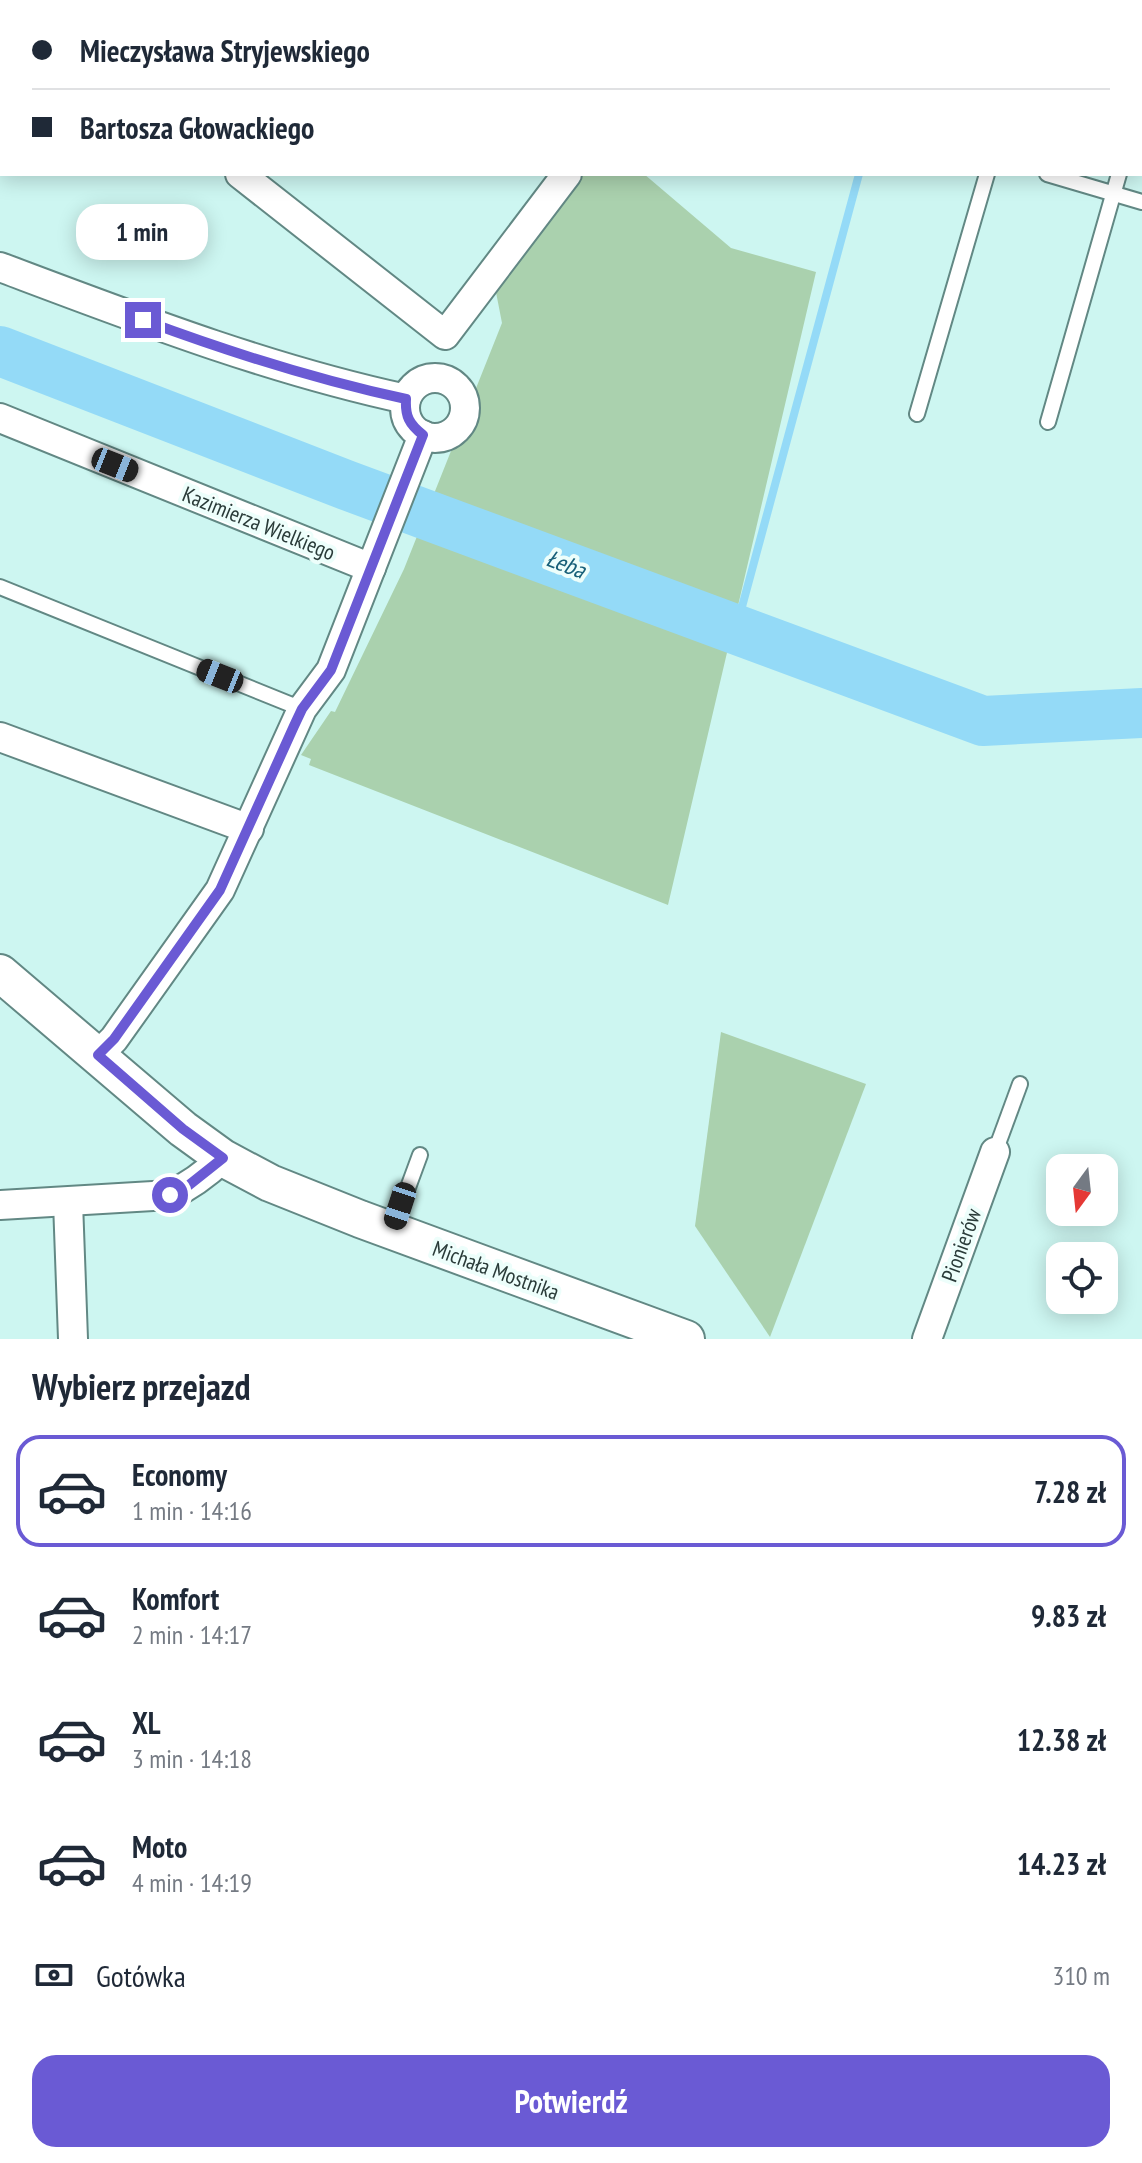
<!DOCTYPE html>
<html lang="pl">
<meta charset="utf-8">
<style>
:root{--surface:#fff;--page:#f6f6f7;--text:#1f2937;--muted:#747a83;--line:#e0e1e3;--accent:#6a5ad4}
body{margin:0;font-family:"PT Sans Narrow",sans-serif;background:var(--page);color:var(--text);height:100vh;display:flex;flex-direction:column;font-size:30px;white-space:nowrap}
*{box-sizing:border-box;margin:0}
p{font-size:26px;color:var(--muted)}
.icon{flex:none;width:44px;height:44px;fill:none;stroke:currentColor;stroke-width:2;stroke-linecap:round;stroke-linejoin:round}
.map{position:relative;height:1339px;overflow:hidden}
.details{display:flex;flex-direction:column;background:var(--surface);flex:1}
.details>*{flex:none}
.hud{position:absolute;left:0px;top:0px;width:1142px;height:176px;box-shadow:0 4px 20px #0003;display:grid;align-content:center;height:176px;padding:0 32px;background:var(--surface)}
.needle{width:52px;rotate:195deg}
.tools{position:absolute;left:1046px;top:1154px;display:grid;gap:16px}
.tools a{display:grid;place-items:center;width:72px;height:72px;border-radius:16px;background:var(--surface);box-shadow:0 4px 20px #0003;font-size:40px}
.end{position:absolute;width:36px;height:36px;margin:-18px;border:10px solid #6a5ad4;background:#fff;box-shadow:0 0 0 4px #fff}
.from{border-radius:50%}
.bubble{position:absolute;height:56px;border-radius:24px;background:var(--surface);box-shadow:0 4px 20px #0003;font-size:26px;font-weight:700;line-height:56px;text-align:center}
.car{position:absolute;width:24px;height:48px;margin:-24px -12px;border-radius:10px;box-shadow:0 0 6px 2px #0007;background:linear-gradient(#222 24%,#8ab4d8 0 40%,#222 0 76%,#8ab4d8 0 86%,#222 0)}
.hud b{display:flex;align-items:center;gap:28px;height:76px;font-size:30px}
.hud b+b{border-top:2px solid var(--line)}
.hud i{width:20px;height:20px;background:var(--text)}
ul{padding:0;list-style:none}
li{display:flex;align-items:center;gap:24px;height:112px;margin:0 16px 12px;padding:0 16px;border:4px solid transparent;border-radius:24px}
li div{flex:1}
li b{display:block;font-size:30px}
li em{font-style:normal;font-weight:700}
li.selected{border-color:var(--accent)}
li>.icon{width:72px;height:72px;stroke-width:1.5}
h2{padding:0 32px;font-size:36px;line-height:96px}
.pay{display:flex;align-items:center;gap:20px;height:88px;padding:0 32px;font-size:30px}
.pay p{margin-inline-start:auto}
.cta{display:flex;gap:16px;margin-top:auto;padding:16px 32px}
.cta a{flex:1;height:92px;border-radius:24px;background:var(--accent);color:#fff;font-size:32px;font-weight:700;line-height:92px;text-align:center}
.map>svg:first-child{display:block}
.green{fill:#aad1ae}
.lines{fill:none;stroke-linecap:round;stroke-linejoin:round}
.stream{stroke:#94daf7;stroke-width:8}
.river{stroke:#94daf7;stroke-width:50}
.service-casing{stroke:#628884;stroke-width:18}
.minor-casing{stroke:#628884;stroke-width:32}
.tertiary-casing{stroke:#628884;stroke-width:40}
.service{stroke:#fff;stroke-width:14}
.minor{stroke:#fff;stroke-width:28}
.tertiary{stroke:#fff;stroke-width:36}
.route{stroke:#6a5ad4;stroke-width:10}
.labels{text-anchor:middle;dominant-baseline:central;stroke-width:8;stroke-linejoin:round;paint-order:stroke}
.street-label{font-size:22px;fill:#2a3b39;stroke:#edfefb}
.water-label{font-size:24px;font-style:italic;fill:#186079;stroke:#edfefb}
</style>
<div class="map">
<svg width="1142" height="1339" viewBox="0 0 1142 1339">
<rect width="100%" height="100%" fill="#cdf6f1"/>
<g class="green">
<path d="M 249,0 L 450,0 L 452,2 L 248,2 Z"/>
<path d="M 579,174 L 644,174 L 731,248 L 816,272 L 668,905 L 309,765 L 311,759 L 301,755 L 331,711 L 335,712 L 404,569 L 502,323 L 494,282 Z"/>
<path d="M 721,1032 L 866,1084 L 770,1337 L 695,1226 Z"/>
</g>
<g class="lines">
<g class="stream">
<path d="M 906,2 L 907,0"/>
<path d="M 736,629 L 859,174"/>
</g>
<path class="river" d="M 0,351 L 346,485 L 983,721 L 1142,713"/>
<g class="service-casing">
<g id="service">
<path d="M 1140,98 L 1142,91"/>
<path d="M 1047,174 L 1142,202"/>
<path d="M 917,414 L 987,174"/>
<path d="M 1048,422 L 1119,174"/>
<path d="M 0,587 L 302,709"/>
<path d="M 995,1152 L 1020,1084"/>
<path d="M 392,1231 L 420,1155"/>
</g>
</g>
<g class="minor-casing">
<g id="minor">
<path d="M 15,0 L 18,2"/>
<path d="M 150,2 L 151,0"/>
<path d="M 702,2 L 704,0"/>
<path d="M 240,174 L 445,335 L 567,174"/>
<path d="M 0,267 C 133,317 267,369 406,399"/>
<circle cx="435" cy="408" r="30"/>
<path d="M 0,418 L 371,568"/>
<path d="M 0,737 L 249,829"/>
<path d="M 98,1055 L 114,1039 L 220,890 L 302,709 L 331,670 L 423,435"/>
<path d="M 68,1202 L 73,1339"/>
<path d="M 0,1205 L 170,1195 C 190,1186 207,1173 223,1158"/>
<path d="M 927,1339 L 995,1152"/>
</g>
</g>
<g class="tertiary-casing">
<path id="tertiary" d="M 0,973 L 183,1129 L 223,1158 L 270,1183 L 360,1219 L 686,1339"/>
</g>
<use href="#service" class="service"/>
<use href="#minor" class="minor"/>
<use href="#tertiary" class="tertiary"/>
</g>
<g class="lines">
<path class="route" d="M 143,320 C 229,352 317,380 406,399 C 405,416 409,424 423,435 L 331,670 L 302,709 L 294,726 L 220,890 L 114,1039 L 98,1055 L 183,1129 L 223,1158 L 184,1189 L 170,1195"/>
</g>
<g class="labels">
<g class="street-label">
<text transform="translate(259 523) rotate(22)">Kazimierza Wielkiego</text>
<text transform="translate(961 1245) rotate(-70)">Pionierów</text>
<text transform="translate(496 1270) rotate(20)">Michała Mostnika</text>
</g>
<g class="water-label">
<text transform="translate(566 564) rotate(21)">Łeba</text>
</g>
</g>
</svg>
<div class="tools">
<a><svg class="needle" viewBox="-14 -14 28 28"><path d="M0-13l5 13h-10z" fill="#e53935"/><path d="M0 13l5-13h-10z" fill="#747a83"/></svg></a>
<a><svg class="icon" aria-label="locate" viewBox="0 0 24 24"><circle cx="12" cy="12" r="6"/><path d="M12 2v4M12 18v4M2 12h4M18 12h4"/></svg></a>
</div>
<i class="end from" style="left:170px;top:1195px"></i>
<i class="end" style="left:143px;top:320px"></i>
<div class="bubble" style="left:76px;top:204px;width:132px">1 min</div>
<i class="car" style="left:115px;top:465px;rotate:112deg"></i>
<i class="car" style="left:220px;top:676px;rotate:292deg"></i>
<i class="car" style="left:400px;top:1206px;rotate:198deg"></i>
<div class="hud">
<b><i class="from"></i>Mieczysława Stryjewskiego</b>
<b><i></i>Bartosza Głowackiego</b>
</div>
</div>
<section class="details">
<h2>Wybierz przejazd</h2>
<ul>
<li class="selected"><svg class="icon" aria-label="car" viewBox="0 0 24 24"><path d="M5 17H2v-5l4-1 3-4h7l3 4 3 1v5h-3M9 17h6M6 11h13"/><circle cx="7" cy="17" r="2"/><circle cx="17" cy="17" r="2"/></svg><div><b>Economy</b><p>1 min · 14:16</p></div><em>7.28 zł</em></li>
<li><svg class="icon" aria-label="car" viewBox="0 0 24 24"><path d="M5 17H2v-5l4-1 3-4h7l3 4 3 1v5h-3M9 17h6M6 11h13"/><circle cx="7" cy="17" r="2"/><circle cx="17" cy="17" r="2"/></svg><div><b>Komfort</b><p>2 min · 14:17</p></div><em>9.83 zł</em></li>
<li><svg class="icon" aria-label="car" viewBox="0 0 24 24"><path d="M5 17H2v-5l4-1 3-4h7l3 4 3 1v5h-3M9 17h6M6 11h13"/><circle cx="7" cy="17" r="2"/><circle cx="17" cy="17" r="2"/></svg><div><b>XL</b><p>3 min · 14:18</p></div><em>12.38 zł</em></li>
<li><svg class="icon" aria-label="car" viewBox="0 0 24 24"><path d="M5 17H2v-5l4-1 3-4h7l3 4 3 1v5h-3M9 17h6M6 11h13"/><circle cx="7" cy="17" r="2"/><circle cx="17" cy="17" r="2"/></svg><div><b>Moto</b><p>4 min · 14:19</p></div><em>14.23 zł</em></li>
</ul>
<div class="pay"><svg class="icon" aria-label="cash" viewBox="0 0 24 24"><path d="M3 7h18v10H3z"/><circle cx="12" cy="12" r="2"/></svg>Gotówka<p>310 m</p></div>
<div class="cta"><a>Potwierdź</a></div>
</section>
